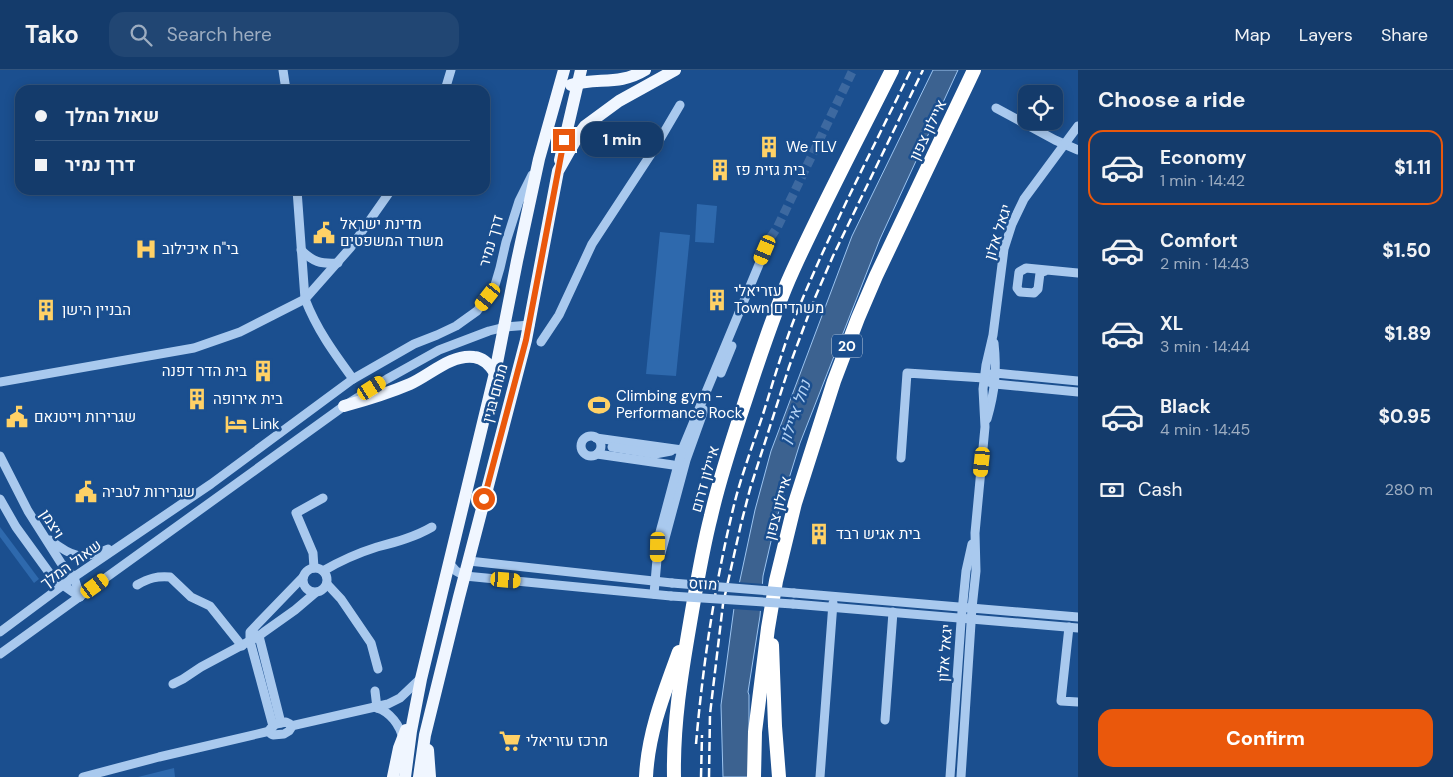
<!DOCTYPE html>
<meta charset="utf-8">
<style>
:root{--surface:#143b6b;--page:#214673;--text:#f1f3f6;--muted:#9dadc1;--line:#33557e;--accent:#ea580c}
body{margin:0;font-family:"DM Sans",Heebo,sans-serif;background:var(--page);color:var(--text);height:100vh;display:flex;flex-direction:column;font-size:19px;white-space:nowrap}
*{box-sizing:border-box;margin:0}
p{font-size:16px;color:var(--muted)}
.icon{flex:none;width:28px;height:28px;fill:none;stroke:currentColor;stroke-width:2;stroke-linecap:round;stroke-linejoin:round}
.map{position:relative;flex:1;overflow:hidden}
.sheet{display:flex;flex-direction:column;background:var(--surface);width:375px}
.sheet>*{flex:none}
.top-card{position:absolute;left:15px;top:15px;width:475px;height:110px;border-radius:15px;box-shadow:0 2px 12px #0003,0 0 0 1px var(--line);display:grid;align-content:center;height:110px;padding:0 20px;background:var(--surface)}
.controls{position:absolute;left:1018px;top:15px;display:grid;gap:10px}
.controls a{display:grid;place-items:center;width:45px;height:45px;border-radius:10px;background:var(--surface);box-shadow:0 2px 12px #0003,0 0 0 1px var(--line);font-size:25px}
.end{position:absolute;width:22px;height:22px;margin:-11px;border:6px solid #ea580c;background:#fff;box-shadow:0 0 0 2px #fff}
.from{border-radius:50%}
.bubble{position:absolute;height:35px;border-radius:15px;background:var(--surface);box-shadow:0 2px 12px #0003,0 0 0 1px var(--line);font-size:16px;font-weight:800;line-height:35px;text-align:center}
.car{position:absolute;width:15px;height:30px;margin:-15px -8px;border-radius:6px;box-shadow:0 0 4px 1px #0007;background:linear-gradient(#f5c518 24%,#345 0 40%,#f5c518 0 76%,#345 0 86%,#f5c518 0)}
.top-card b{display:flex;align-items:center;gap:18px;height:48px;font-size:19px}
.top-card b+b{border-top:1px solid var(--line)}
.top-card i{width:12px;height:12px;background:var(--text)}
ul{padding:0;list-style:none}
li{display:flex;align-items:center;gap:15px;height:75px;margin:0 10px 8px;padding:0 10px;border:2px solid transparent;border-radius:15px}
li div{flex:1}
li b{display:block;font-size:19px}
li em{font-style:normal;font-weight:800}
li.on{border-color:var(--accent)}
li>.icon{width:45px;height:45px;stroke-width:1.5}
h2{padding:0 20px;font-size:22px;line-height:60px}
.pay{display:flex;align-items:center;gap:12px;height:55px;padding:0 20px;font-size:19px}
.pay p{margin-inline-start:auto}
.action{display:flex;gap:10px;margin-top:auto;padding:10px 20px}
.action a{flex:1;height:58px;border-radius:15px;background:var(--accent);color:#fff;font-size:20px;font-weight:800;line-height:58px;text-align:center}
header{display:flex;align-items:center;gap:30px;box-sizing:border-box;height:70px;padding:0 25px;background:var(--surface);border-bottom:1px solid var(--line)}
header strong{font-size:24px}
nav{display:flex;gap:28px;margin-inline-start:auto;font-size:18px}
.search{width:350px;height:45px;background:var(--page);display:flex;align-items:center;gap:12px;box-sizing:border-box;padding:0 18px;border-radius:15px;color:var(--muted);font-size:19px}
main{display:flex;flex:1;min-height:0}
.map>svg:first-child{display:block}
.green{fill:#2e69ad}
.water{fill:#3c6290;stroke:#9cc4f0}
.pier{fill:#1b4f8f}
.lines{fill:none;stroke-linecap:round;stroke-linejoin:round}
.minor-tunnel{stroke:#3d69a0;stroke-width:9;stroke-dasharray:9 4.5;stroke-linecap:butt}
.minor{stroke:#a9c9ee;stroke-width:9}
.major{stroke:#f0f6ff;stroke-width:12}
.highway{stroke:#fff;stroke-width:14}
.rail{stroke:#fff;stroke-width:2.5;stroke-dasharray:9 4;stroke-linecap:butt}
.minor-bridge{stroke:#a9c9ee;stroke-width:9}
.route{stroke:#ea580c;stroke-width:6}
.labels{text-anchor:middle;dominant-baseline:central;stroke-width:5;stroke-linejoin:round;paint-order:stroke}
.shield{fill:#1b4f8f;stroke:#bbcadd;stroke-width:1}
.shield-label{font-size:14px;font-weight:bold;fill:#fff}
.street-label{font-size:15px;fill:#fff;stroke:#1b4f8f}
.poi-label{font-size:15px;fill:#fff;stroke:#1b4f8f;text-anchor:start}
.water-label{font-size:16px;font-style:italic;fill:#b5d3f5;stroke:#1b4f8f}
</style>
<header>
<strong>Tako</strong>
<div class="search"><svg class="icon" aria-label="search" viewBox="0 0 24 24"><circle cx="10" cy="10" r="6"/><path d="M15 15l6 6"/></svg>Search here</div>
<nav><a>Map</a><a>Layers</a><a>Share</a></nav>
</header>
<main>
<div class="map">
<svg width="1078" height="707" viewBox="0 0 1078 707">
<rect width="100%" height="100%" fill="#1b4f8f"/>
<g class="green">
<path d="M 697,134 L 717,136 L 714,173 L 695,172 Z"/>
<path d="M 660,162 L 690,165 L 676,306 L 646,304 Z"/>
<path d="M 0,457 L 39,509 L 34,513 L 0,467 Z"/>
<path d="M 174,698 L 175,707 L 138,707 Z"/>
</g>
<path class="water" d="M 933,0 L 958,0 L 880,169 L 800,373 L 775,454 L 763,506 L 760,546 L 748,622 L 749,625 L 749,707 L 723,707 L 721,635 L 734,538 L 755,440 L 771,381 L 852,166 Z"/>
<path class="pier" d="M 737,512 L 765,514 L 762,541 L 732,539 Z"/>
<g class="lines">
<path class="minor-tunnel" d="M 765,180 L 770,168 L 777,158 L 853,0"/>
<g class="minor">
<path d="M 283,0 L 286,20"/>
<path d="M 445,20 L 451,0"/>
<path d="M 996,38 L 1055,70 L 1078,80"/>
<path d="M 297,120 L 305,229 C 317,260 334,283 353,309"/>
<path d="M 301,180 C 313,192 320,194 338,193"/>
<path d="M 1045,201 L 1040,203 L 1038,219 L 1034,223 L 1020,222 L 1017,218 L 1019,202 L 1026,198 L 1078,203"/>
<path d="M 541,272 L 559,245 L 592,174 L 653,81 L 680,35"/>
<path d="M 721,303 L 732,276"/>
<path d="M 984,308 L 991,304 L 995,303 L 1078,311"/>
<path d="M 0,312 L 194,278 L 240,262 L 305,229 L 351,177 L 391,120"/>
<path d="M 987,349 C 995,321 997,301 994,273"/>
<circle cx="591" cy="376" r="10"/>
<path d="M 596,368 L 682,380"/>
<path d="M 612,377 L 655,384 L 671,381"/>
<path d="M 597,384 L 673,395 L 677,396 L 681,393"/>
<path d="M 0,386 L 28,441 L 61,493 L 74,507 L 80,527"/>
<path d="M 901,388 L 907,303 L 984,308 L 989,312 L 995,314 L 1078,322"/>
<path d="M 0,429 L 16,457 L 53,508 L 80,527"/>
<path d="M 50,470 C 72,487 82,491 108,479"/>
<path d="M 661,483 L 686,390 L 704,340"/>
<path d="M 469,491 L 672,513"/>
<path d="M 449,493 L 456,501 L 465,506 L 671,526"/>
<circle cx="315" cy="510" r="12"/>
<path d="M 314,498 L 313,483 L 296,443 L 323,428"/>
<path d="M 323,501 C 340,491 358,483 377,477 C 396,472 415,467 432,457"/>
<path d="M 327,514 L 341,529 L 371,573 L 378,599"/>
<path d="M 137,515 C 149,508 157,506 170,507 L 191,527 L 210,536 L 242,576"/>
<path d="M 794,523 L 1078,547"/>
<path d="M 654,524 L 659,466 L 682,380 L 765,180"/>
<path d="M 793,534 L 1078,558"/>
<path d="M 1069,557 L 1061,631 L 1078,632"/>
<path d="M 0,562 L 74,507 L 211,414 L 353,309 L 414,274 L 437,265 L 456,256 L 477,241 L 488,227 L 495,215 L 500,198 L 506,172 L 519,131 L 532,105"/>
<path d="M 255,564 L 259,566 L 281,653"/>
<path d="M 0,584 L 344,336 L 387,309 L 439,280 L 489,261 L 505,257 L 530,255"/>
<path d="M 173,614 L 183,609 L 201,597 L 259,566 L 264,562 L 295,540 L 315,523"/>
<path d="M 375,621 L 377,638"/>
<path d="M 377,638 C 390,642 400,655 403,669"/>
<path d="M 885,650 L 893,542"/>
<path d="M 286,652 L 290,654 L 291,658 L 289,661 L 284,664 L 273,665 L 271,664 L 270,659 L 276,654 Z"/>
<path d="M 273,656 L 250,571 L 250,562 L 303,507"/>
<path d="M 291,656 L 388,634 L 400,628 L 420,609"/>
<path d="M 83,707 L 159,687 L 270,661"/>
<path d="M 820,707 L 833,533"/>
<path d="M 950,707 L 961,552 L 966,501 L 972,474"/>
<path d="M 961,707 L 972,538 L 976,501 L 975,463 L 985,357 L 983,319 L 986,295 L 993,265 L 1004,179 L 1012,154 L 1024,129 L 1078,56"/>
</g>
<g class="major">
<path d="M 571,15 C 597,7 619,16 645,0"/>
<path d="M 560,90 L 581,0"/>
<path d="M 344,336 C 366,330 389,323 410,314 C 430,305 451,284 474,287 C 484,288 490,295 495,303"/>
<path d="M 428,680 L 430,707"/>
<path d="M 393,707 L 399,678 L 406,660"/>
<path d="M 405,707 L 411,661 L 421,609 L 495,303 L 517,191 L 539,89 L 564,0"/>
<path d="M 419,707 L 425,665 L 459,527 L 526,270 L 558,101 L 579,64 L 585,56 L 619,31 L 675,0"/>
</g>
<g class="highway">
<path d="M 772,575 L 775,656 L 779,707"/>
<path d="M 646,707 C 648,663 664,623 679,582"/>
<path d="M 674,707 C 673,655 681,605 690,553 C 696,518 702,481 711,446 C 721,402 736,359 750,316 C 763,277 776,237 793,200 C 824,132 859,66 892,0"/>
<path d="M 754,707 L 755,662 L 768,558 L 776,511 L 795,433 L 834,311 L 858,248 L 876,206 L 974,0"/>
</g>
<g class="rail">
<path d="M 696,674 C 703,593 715,513 734,435 C 742,403 754,372 764,341 C 774,309 783,278 795,247 C 829,163 871,82 911,0"/>
<path d="M 701,707 L 702,665"/>
<path d="M 709,707 L 710,644 L 723,534 L 741,454 L 750,419 L 789,297 L 814,230 L 833,186 L 923,0"/>
</g>
<g class="minor-bridge">
<path d="M 672,513 L 794,523"/>
<path d="M 671,526 L 793,534"/>
</g>
</g>
<g class="lines">
<path class="route" d="M 484,429 L 526,270 L 564,70"/>
</g>
<defs>
<g id="building-bare" transform="scale(1.725)"><path d="M-4-6H4V6H1V3H-1V6H-4ZM-2.5-4.3h1.7v1.8h-1.7ZM.8-4.3h1.7v1.8H.8ZM-2.5-1h1.7V.8h-1.7ZM.8-1h1.7V.8H.8Z" fill="#ffd166" stroke="#1b4f8f" stroke-width="2.5" paint-order="stroke"/></g>
<g id="civic-bare" transform="scale(1.725)"><path d="M-.6-6.5H3V-4.5H.6V-3L4-1V1h2V6H-6V1h2V-1L-.6-3ZM-1.2 2.5V6h2.4V2.5Z" fill="#ffd166" stroke="#1b4f8f" stroke-width="2.5" paint-order="stroke"/></g>
<g id="hospital-bare" transform="scale(1.725)"><path d="M-5-5h3v3.5h4V-5h3V5h-3V1.5h-4V5h-3Z" fill="#ffd166" stroke="#1b4f8f" stroke-width="2.5" paint-order="stroke"/></g>
<g id="stadium-bare" transform="scale(1.725)"><path d="M0-5a6.5 5 0 1 0 0 10a6.5 5 0 1 0 0-10ZM-3.5-1.8h7v3.6h-7Z" fill="#ffd166" stroke="#1b4f8f" stroke-width="2.5" paint-order="stroke"/></g>
<g id="hotel-bare" transform="scale(1.725)"><path d="M-6-4.5h1.5V1H6V5H4.5V3h-9V5H-6ZM-4 0a1.8 1.8 0 1 1 3.6 0ZM.5 0V-2.5h3Q6-2.5 6 0Z" fill="#ffd166" stroke="#1b4f8f" stroke-width="2.5" paint-order="stroke"/></g>
<g id="supermarket-bare" transform="scale(1.725)"><path d="M-6-5.5h2.5l.6 2H6L4.5 2H-2.5L-4.4-4H-6ZM-1.5 3.2a1.3 1.3 0 1 0 .1 0ZM3 3.2a1.3 1.3 0 1 0 .1 0Z" fill="#ffd166" stroke="#1b4f8f" stroke-width="2.5" paint-order="stroke"/></g>
</defs>
<g fill-rule="evenodd">
<use href="#building-bare" x="769" y="77"/>
<use href="#building-bare" x="720" y="100"/>
<use href="#civic-bare" x="324" y="163"/>
<use href="#hospital-bare" x="146" y="179"/>
<use href="#building-bare" x="717" y="230"/>
<use href="#building-bare" x="46" y="240"/>
<use href="#building-bare" x="263" y="301"/>
<use href="#building-bare" x="197" y="329"/>
<use href="#stadium-bare" x="599" y="335"/>
<use href="#civic-bare" x="17" y="347"/>
<use href="#hotel-bare" x="236" y="354"/>
<use href="#civic-bare" x="86" y="422"/>
<use href="#building-bare" x="819" y="464"/>
<use href="#supermarket-bare" x="510" y="671"/>
</g>
<g class="labels">
<rect class="shield" x="832" y="264.5" width="30" height="23" rx="4"/>
<g class="shield-label">
<text x="847" y="276">20</text>
</g>
<g class="street-label">
<text transform="translate(928 60) rotate(-64)">איילון צפון</text>
<text transform="translate(998 162) rotate(-72)">יגאל אלון</text>
<text transform="translate(491 171) rotate(-74)">דרך נמיר</text>
<text transform="translate(495 323) rotate(-75)">מנחם בגין</text>
<text transform="translate(705 409) rotate(-74)">איילון דרום</text>
<text transform="translate(778 438) rotate(-75)">איילון צפון</text>
<text transform="translate(52 454) rotate(57)">ויצמן</text>
<text transform="translate(71 494) rotate(-36)">שאול המלך</text>
<text transform="translate(703 514) rotate(4)">מוזס</text>
<text transform="translate(945 583) rotate(-86)">יגאל אלון</text>
</g>
<g class="poi-label">
<text x="786" y="77">We TLV</text>
<text x="736" y="100">בית גזית פז</text>
<text x="340" y="154">מדינת ישראל<tspan x="340" dy="17">משרד המשפטים</tspan></text>
<text x="162" y="179">בי"ח איכילוב</text>
<text x="734" y="221">עזריאלי<tspan x="734" dy="17">Town משרדים</tspan></text>
<text x="62" y="240">הבניין הישן</text>
<text x="247" y="301" text-anchor="end">בית הדר דפנה</text>
<text x="616" y="326">Climbing gym -<tspan x="616" dy="17">Performance Rock</tspan></text>
<text x="213" y="329">בית אירופה</text>
<text x="34" y="347">שגרירות וייטנאם</text>
<text x="252" y="354">Link</text>
<text x="102" y="422">שגרירות לטביה</text>
<text x="836" y="464">בית אגיש רבד</text>
<text x="526" y="671">מרכז עזריאלי</text>
</g>
<g class="water-label">
<text transform="translate(795 342) rotate(-71)">נחל איילון</text>
</g>
</g>
</svg>
<div class="controls">
<a><svg class="icon" aria-label="locate" viewBox="0 0 24 24"><circle cx="12" cy="12" r="6"/><path d="M12 2v4M12 18v4M2 12h4M18 12h4"/></svg></a>
</div>
<i class="end from" style="left:484px;top:429px"></i>
<i class="end" style="left:564px;top:70px"></i>
<div class="bubble" style="left:581px;top:52px;width:82px">1 min</div>
<i class="car" style="left:765px;top:180px;rotate:203deg"></i>
<i class="car" style="left:488px;top:227px;rotate:218deg"></i>
<i class="car" style="left:372px;top:318px;rotate:58deg"></i>
<i class="car" style="left:982px;top:392px;rotate:186deg"></i>
<i class="car" style="left:658px;top:477px;rotate:181deg"></i>
<i class="car" style="left:506px;top:510px;rotate:95deg"></i>
<i class="car" style="left:95px;top:516px;rotate:54deg"></i>
<div class="top-card">
<b><i class="from"></i>שאול המלך</b>
<b><i></i>דרך נמיר</b>
</div>
</div>
<section class="sheet">
<h2>Choose a ride</h2>
<ul>
<li class="on"><svg class="icon" aria-label="car" viewBox="0 0 24 24"><path d="M5 17H2v-5l4-1 3-4h7l3 4 3 1v5h-3M9 17h6M6 11h13"/><circle cx="7" cy="17" r="2"/><circle cx="17" cy="17" r="2"/></svg><div><b>Economy</b><p>1 min · 14:42</p></div><em>$1.11</em></li>
<li><svg class="icon" aria-label="car" viewBox="0 0 24 24"><path d="M5 17H2v-5l4-1 3-4h7l3 4 3 1v5h-3M9 17h6M6 11h13"/><circle cx="7" cy="17" r="2"/><circle cx="17" cy="17" r="2"/></svg><div><b>Comfort</b><p>2 min · 14:43</p></div><em>$1.50</em></li>
<li><svg class="icon" aria-label="car" viewBox="0 0 24 24"><path d="M5 17H2v-5l4-1 3-4h7l3 4 3 1v5h-3M9 17h6M6 11h13"/><circle cx="7" cy="17" r="2"/><circle cx="17" cy="17" r="2"/></svg><div><b>XL</b><p>3 min · 14:44</p></div><em>$1.89</em></li>
<li><svg class="icon" aria-label="car" viewBox="0 0 24 24"><path d="M5 17H2v-5l4-1 3-4h7l3 4 3 1v5h-3M9 17h6M6 11h13"/><circle cx="7" cy="17" r="2"/><circle cx="17" cy="17" r="2"/></svg><div><b>Black</b><p>4 min · 14:45</p></div><em>$0.95</em></li>
</ul>
<div class="pay"><svg class="icon" aria-label="cash" viewBox="0 0 24 24"><path d="M3 7h18v10H3z"/><circle cx="12" cy="12" r="2"/></svg>Cash<p>280 m</p></div>
<div class="action"><a>Confirm</a></div>
</section>
</main>
